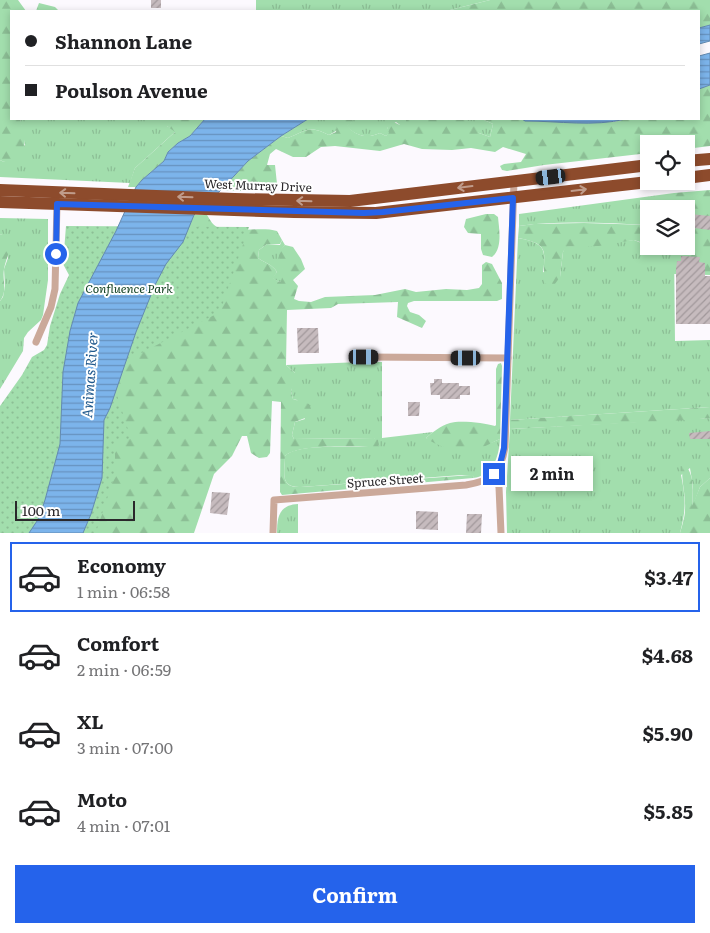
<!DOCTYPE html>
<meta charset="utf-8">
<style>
:root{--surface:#fff;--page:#f6f6f6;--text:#202124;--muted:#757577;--line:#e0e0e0;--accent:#2563eb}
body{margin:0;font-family:Literata,serif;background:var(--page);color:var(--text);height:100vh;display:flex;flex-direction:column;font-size:19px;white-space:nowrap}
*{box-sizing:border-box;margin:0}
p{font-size:16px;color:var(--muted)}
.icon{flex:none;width:28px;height:28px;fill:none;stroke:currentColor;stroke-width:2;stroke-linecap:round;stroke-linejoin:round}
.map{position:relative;height:533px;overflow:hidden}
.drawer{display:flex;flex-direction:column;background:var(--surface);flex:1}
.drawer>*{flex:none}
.top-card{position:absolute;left:10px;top:10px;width:690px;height:110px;border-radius:0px;box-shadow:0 2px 8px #0003;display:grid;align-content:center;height:110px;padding:0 15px;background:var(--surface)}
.controls{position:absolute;left:640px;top:135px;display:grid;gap:10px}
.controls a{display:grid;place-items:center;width:55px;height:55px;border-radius:0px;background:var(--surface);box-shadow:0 2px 8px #0003;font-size:25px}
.scale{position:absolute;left:15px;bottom:12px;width:120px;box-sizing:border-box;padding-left:5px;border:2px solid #2a282b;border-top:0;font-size:14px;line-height:18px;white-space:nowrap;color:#2a282b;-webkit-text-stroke:4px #fff;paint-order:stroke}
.end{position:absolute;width:22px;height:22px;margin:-11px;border:6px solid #2563eb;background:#fff;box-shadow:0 0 0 2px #fff}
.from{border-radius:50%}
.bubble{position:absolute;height:35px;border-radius:0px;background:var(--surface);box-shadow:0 2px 8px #0003;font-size:16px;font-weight:700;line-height:35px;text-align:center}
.car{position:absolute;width:15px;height:30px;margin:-15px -8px;border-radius:6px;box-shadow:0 0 4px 1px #0007;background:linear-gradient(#222 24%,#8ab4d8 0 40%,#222 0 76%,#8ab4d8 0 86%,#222 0)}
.top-card b{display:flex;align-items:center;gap:18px;height:48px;font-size:19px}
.top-card b+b{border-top:1px solid var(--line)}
.top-card i{width:12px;height:12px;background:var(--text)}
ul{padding:9px 0 0;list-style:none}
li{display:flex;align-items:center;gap:15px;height:70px;margin:0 10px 8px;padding:0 5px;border:2px solid transparent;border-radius:0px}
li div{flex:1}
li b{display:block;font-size:19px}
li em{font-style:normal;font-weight:700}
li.active{border-color:var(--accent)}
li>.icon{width:45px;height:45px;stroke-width:1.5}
.button{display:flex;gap:10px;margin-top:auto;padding:10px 15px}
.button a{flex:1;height:58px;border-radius:0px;background:var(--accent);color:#fff;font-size:20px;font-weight:700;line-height:58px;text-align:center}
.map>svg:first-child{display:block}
.grass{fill:url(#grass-tufts)}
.forest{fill:url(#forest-firs)}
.park{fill:url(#park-dots)}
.water{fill:url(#water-rules);stroke:#638ab1}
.building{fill:url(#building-hatch)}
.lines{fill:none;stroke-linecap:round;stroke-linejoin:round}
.street{stroke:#cba99a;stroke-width:7}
.highway{stroke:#8d4b2c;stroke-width:12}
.oneway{stroke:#c09c8b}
.route{stroke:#2563eb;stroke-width:6}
.labels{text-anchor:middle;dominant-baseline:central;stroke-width:4;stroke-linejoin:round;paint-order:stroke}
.street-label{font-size:12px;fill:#2a282b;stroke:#fff}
.park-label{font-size:12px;font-style:italic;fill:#0e3e1d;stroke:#fff}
.water-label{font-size:14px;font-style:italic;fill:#20598d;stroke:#fff}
</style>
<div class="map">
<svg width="710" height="533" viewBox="0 0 710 533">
<defs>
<pattern id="grass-tufts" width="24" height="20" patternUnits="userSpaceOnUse" patternTransform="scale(1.25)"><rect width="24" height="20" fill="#a2dead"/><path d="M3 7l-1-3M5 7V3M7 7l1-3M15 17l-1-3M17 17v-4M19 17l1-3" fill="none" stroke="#8cbe95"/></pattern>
<pattern id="forest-firs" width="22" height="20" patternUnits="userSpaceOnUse" patternTransform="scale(1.25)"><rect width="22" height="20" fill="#a2dead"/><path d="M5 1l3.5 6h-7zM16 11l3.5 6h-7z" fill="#8cbe95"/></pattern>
<pattern id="park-dots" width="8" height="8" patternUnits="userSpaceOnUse" patternTransform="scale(1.25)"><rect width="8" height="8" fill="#a2dead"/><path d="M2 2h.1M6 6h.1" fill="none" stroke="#8cbe95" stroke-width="1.8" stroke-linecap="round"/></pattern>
<pattern id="water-rules" width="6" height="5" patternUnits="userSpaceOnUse" patternTransform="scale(1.25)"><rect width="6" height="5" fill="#7cb4eb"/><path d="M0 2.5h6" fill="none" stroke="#6692bf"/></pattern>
<pattern id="building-hatch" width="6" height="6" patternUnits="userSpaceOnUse" patternTransform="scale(1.25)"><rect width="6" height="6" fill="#c6bbbe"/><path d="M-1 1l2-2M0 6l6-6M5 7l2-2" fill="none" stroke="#a1989b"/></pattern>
</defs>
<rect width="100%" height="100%" fill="#fcf9fe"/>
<g class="grass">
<path d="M 256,0 L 490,0 L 446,11 L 256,11 Z"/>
<path d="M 20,119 L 167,119 L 167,126 L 176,131 L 135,168 L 130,183 L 0,177 L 0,160 L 4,162 L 25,145 Z"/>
<path d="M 308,119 L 343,119 L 343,127 L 329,135 C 309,125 307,130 288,138 L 281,136 Z"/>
<path d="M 352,119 L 406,119 L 407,125 L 400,125 L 396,122 L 387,127 L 390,133 L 386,136 L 380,133 C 367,139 356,136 346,126 L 352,122 Z"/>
<path d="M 458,119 L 482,119 L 493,124 L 490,137 L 479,133 Z"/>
<path d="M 674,193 L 674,209 L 649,209 L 649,225 C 608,223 559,220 519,226 L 519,214 Z"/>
<path d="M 0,218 L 48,219 L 48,280 L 43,315 L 41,320 L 28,332 L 24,338 L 23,351 L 0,389 L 0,301 L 3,297 L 5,286 L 4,269 L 8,258 L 2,234 L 0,235 Z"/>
<path d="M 518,238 C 543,243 547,247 543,272 L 560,277 L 563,252 L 565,247 L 634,240 L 649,246 L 674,246 L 675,341 L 710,340 L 710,407 L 510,420 Z"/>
<path d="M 282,240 L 285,245 L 279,251 L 284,273 L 282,281 L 279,282 L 272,278 L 277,272 C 272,264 265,263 258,258 L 259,250 L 267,244 L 280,245 Z"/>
<path d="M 361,362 L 382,362 L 382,438 L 433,432 L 426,438 C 460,452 465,454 500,439 C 499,457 493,476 473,478 L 474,476 L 462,475 L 301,487 C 279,488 285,472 285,456 C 298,442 358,449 379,446 L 374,438 L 294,439 L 292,435 L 295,422 L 305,419 L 297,400 L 293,399 L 291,391 L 295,373 L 286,365 Z"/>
<path d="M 710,418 L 710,478 L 700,487 L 692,508 L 693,487 L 690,468 L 681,475 C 686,499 686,510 680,533 L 507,533 L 506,492 L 510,429 Z"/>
<path d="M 298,504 L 298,533 L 277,533 C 277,517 279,505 298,504 Z"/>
</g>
<g class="forest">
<path d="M 0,0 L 18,0 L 26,11 L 11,11 L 11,119 L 20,119 C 27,141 29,155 4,162 L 0,160 Z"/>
<path d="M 490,0 L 710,0 L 710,25 L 699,28 L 699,11 L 446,11 Z"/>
<path d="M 39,3 L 55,7 L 59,11 L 36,11 Z"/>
<path d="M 710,85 L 710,146 L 686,149 L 686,144 L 649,144 L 649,153 L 544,165 L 507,171 L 502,170 L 500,166 L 504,164 L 521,162 L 526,154 L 503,147 L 495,152 L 471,148 L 452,150 L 422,149 L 404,144 L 380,151 L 335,146 L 321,147 L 306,157 L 293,157 L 276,149 L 270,154 L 267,165 L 275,165 L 277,184 L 239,191 L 221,190 L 248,161 L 281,136 L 288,138 C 307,130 309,125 329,135 L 336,132 L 337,125 L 343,127 L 343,119 L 352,119 L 353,122 L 347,126 C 356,136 367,139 380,133 L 386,136 L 389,133 L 387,127 L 387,119 L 400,125 L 406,125 L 406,119 L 458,119 L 474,122 L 479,133 L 490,137 L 493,124 L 482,119 L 522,119 L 526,121 L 613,122 L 626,119 L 699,119 L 699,89 Z"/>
<path d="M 167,119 L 205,119 L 190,136 L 178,143 L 168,152 L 164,161 L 142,180 L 136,187 L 128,187 L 135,168 L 175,132 L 167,126 Z"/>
<path d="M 710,190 L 710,275 L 674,274 L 674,246 L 686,246 L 686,209 L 674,209 L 674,193 Z"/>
<path d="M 486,214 L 494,214 L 498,217 C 499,229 503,248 492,257 L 483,255 L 481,249 L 481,234 L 468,233 L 464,227 L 466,219 Z"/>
<path d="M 194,215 L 207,215 C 210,220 213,225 217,227 C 229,234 261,226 277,231 L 282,240 L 280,244 L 267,244 L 259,250 L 258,258 C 265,263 272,264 277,272 L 273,278 L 279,282 L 281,281 C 286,268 278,263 279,250 L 285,245 L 293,247 L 301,259 L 305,269 L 293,280 L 298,286 L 294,299 L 299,301 L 311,302 L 325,297 L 375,295 L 405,289 L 416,292 L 446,289 L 467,290 L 479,288 L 482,284 L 482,265 L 486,262 L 492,264 L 502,283 L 502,299 L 497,301 L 414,301 L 408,303 L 407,306 L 410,312 L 419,315 L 426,321 L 422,328 L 397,317 L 398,302 L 338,304 L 331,308 L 287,310 L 286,365 L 295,373 L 296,378 L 291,391 L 293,399 L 309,404 L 312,411 L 310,416 L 295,422 L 292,435 L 294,439 L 374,438 L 378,440 L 379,447 C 360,447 297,443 285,456 C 285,472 279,488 301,487 L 472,475 L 474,476 L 473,478 L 282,495 L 280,492 L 281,402 L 272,401 L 270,453 L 267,457 L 259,458 L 251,453 L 247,436 L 242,436 L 232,456 L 214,474 L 194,533 L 83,533 L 104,420 L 136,332 Z"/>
<path d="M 584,223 L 649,225 L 649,245 L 634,240 L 599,246 L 566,247 L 563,252 L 560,277 L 552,288 L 545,283 C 540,255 556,245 518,238 L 519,226 L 534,224 Z"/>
<path d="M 2,234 L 9,240 C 11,252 6,258 4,269 C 2,280 8,291 0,301 L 0,235 Z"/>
<path d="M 501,363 L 502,366 L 500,439 C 493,442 481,449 474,450 C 457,452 440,448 426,438 C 433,432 440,426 450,423 C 460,420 485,423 495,426 L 496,425 L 496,369 L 498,364 Z"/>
<path d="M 710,407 L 710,418 L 689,420 L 510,429 L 510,420 Z"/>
<path d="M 683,462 C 695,474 693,490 692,506 L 700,487 L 710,478 L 710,533 L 680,533 C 682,526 685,517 685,510 C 686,492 680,480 683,462 Z"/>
</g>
<path class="park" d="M 66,226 L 249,227 L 220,312 L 109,370 L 131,439 L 115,439 L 115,475 L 96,532 L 94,533 L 0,533 L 0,406 L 22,375 L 32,357 L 44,350 L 47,345 L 50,326 L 60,294 L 69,275 L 63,264 Z"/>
<g class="water">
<path d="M 710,25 L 710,41 L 699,44 L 699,28 Z"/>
<path d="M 710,53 L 710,85 L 699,89 L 699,56 Z"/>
<path d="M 205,119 L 308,119 L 281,136 L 248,161 L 221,190 L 194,215 L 183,242 L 166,264 L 155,285 L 136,332 L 110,408 L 104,420 L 102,478 L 91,514 L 83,533 L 29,533 L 39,518 L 45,500 L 60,444 L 63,372 L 70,331 L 78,303 L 116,231 L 136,187 L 142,180 L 164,161 L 168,152 L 178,143 L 190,136 Z"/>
<path d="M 522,119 L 626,119 C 593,127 560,121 525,121 Z"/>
</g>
<g class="building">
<rect x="151" y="0" width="10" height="8"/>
<path d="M 690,214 L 710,216 L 710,230 L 686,227 L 686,217 L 690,218 Z"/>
<path d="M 681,256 L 700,257 L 699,262 L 705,263 L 705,276 L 710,276 L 710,324 L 676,324 L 676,269 L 677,261 L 681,261 Z"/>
<path d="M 297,328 L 318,328 L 319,353 L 298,353 Z"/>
<path d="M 434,379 L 442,379 L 442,383 L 459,383 L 459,386 L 470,386 L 470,395 L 460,395 L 460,399 L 440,399 L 440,395 L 431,395 L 430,383 L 434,383 Z"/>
<path d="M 408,402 L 420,402 L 419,416 L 408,416 Z"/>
<path d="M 710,431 L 710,439 L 690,439 L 689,433 Z"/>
<path d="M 212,492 L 230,493 L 227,515 L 210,513 Z"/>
<path d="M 416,511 L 438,512 L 438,530 L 416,529 Z"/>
<path d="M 467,514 L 482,514 L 481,533 L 466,533 Z"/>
</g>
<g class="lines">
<g class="street">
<path d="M 36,342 L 51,307 L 55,289 L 57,203"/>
<path d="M 364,357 L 508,358"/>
<path d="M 494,474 L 499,487 L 501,533"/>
<path d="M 273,533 L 274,500 L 466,485 C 491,481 501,473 505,447 L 514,181"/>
</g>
<g class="highway">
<path d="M 686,161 L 710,159"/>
<path d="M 686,178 L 710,175"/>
<path d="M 0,190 L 234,199 L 350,201 L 649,165"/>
<path d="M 0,202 L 294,212 L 376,213 L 657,181"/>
</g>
</g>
<defs><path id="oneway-shaft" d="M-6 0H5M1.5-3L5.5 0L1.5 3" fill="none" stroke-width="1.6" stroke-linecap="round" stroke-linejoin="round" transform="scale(1.25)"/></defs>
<g class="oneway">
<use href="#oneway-shaft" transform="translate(465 187) rotate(173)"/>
<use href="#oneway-shaft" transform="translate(579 190) rotate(-7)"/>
<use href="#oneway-shaft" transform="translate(67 193) rotate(-178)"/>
<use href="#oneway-shaft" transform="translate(185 197) rotate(-178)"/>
<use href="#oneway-shaft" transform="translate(304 201) rotate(-178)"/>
</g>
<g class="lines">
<path class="route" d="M 56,254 L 57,204 L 364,213 L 383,212 L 513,198 L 504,448 L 499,468 L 494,474"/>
</g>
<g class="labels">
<g class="street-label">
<text transform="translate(258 185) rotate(2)">West Murray Drive</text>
<text transform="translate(385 480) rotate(-4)">Spruce Street</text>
</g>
<g class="park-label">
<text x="129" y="288">Confluence Park</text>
</g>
<g class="water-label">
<text transform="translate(89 375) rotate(-86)">Animas River</text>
</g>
</g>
</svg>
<div class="controls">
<a><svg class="icon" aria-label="locate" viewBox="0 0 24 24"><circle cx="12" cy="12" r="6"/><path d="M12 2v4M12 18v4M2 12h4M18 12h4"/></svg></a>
<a><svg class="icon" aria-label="layers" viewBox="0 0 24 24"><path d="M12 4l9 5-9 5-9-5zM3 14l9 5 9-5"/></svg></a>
</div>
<div class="scale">100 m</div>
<i class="end from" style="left:56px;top:254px"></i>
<i class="end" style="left:494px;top:474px"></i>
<div class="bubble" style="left:511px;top:456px;width:82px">2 min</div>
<i class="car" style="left:551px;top:177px;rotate:263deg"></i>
<i class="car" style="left:364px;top:357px;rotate:90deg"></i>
<i class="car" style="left:466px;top:358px;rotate:270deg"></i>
<div class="top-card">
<b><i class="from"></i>Shannon Lane</b>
<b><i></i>Poulson Avenue</b>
</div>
</div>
<section class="drawer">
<ul>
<li class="active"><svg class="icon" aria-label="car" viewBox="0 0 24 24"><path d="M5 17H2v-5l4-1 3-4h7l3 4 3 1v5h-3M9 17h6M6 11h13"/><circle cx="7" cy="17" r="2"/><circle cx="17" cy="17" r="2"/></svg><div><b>Economy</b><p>1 min · 06:58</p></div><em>$3.47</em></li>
<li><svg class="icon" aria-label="car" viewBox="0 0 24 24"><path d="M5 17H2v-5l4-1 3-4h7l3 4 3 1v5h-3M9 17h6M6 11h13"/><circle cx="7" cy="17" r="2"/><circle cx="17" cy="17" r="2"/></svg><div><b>Comfort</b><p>2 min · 06:59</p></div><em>$4.68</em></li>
<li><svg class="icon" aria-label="car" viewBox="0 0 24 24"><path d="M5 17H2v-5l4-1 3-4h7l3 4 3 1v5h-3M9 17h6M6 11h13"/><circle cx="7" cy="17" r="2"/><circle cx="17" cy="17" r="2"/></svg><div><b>XL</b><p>3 min · 07:00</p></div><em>$5.90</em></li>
<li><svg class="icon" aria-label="car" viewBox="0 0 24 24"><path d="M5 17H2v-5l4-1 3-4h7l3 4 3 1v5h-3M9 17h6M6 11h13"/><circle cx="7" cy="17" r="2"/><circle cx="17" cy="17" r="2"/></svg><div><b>Moto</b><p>4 min · 07:01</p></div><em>$5.85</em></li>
</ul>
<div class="button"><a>Confirm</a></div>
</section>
